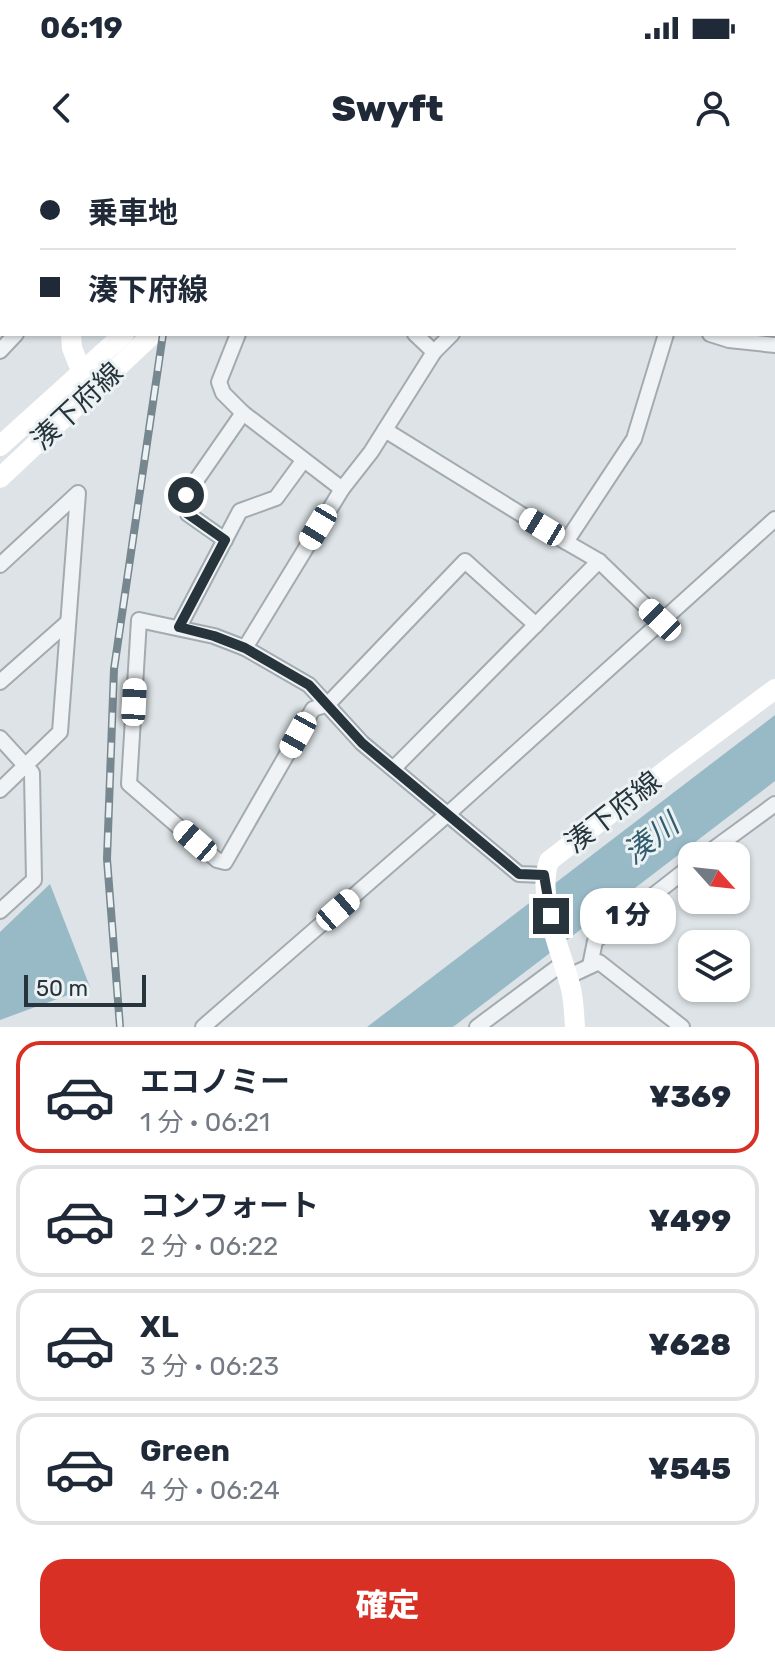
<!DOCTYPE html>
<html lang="ja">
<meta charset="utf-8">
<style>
:root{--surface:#fff;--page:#f6f6f7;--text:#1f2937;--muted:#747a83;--line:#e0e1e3;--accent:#d93025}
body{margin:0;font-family:Rubik,"Noto Sans JP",sans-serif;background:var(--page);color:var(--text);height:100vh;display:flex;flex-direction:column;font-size:30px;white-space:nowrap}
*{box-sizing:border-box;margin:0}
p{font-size:26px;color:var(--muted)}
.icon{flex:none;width:44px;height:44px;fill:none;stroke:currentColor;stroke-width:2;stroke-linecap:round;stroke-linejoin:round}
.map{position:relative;height:867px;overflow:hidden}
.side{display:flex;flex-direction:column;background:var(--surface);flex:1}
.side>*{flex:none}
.hud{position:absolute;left:0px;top:0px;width:776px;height:176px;box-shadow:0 2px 6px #0004;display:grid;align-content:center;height:176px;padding:0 40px;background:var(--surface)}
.needle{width:52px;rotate:117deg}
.tools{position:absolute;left:678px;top:682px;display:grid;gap:16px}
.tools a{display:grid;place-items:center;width:72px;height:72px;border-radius:16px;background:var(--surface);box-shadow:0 2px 6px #0004;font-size:40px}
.scale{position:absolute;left:24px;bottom:20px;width:122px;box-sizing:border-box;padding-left:8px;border:4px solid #27343c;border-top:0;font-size:22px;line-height:28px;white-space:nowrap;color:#27343c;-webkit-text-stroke:6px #ecf2f4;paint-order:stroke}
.end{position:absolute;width:36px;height:36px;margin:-18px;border:10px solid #27343c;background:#fff;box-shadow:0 0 0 4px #fff}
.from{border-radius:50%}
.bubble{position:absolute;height:56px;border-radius:24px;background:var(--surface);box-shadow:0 2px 6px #0004;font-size:26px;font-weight:800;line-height:56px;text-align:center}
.car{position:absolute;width:24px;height:48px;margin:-24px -12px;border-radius:10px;box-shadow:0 0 6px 2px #0007;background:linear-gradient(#fff 24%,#345 0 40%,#fff 0 76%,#345 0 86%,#fff 0)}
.hud b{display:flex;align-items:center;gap:28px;height:76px;font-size:30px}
.hud b+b{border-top:2px solid var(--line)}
.hud i{width:20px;height:20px;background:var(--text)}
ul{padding:14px 0 0;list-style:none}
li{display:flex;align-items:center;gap:24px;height:112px;margin:0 16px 12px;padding:0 24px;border:4px solid var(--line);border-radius:24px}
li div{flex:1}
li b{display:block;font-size:30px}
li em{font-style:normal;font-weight:800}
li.selected{border-color:var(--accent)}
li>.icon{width:72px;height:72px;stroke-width:1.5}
.action{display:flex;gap:16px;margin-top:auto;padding:16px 40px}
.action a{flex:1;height:92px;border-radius:24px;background:var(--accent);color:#fff;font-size:32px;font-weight:800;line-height:92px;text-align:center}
.status{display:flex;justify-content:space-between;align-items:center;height:56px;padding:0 40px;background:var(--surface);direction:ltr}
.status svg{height:22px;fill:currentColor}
header{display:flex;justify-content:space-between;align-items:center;height:104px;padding:0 40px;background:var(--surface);font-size:36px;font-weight:800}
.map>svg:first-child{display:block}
.water{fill:#98bac6}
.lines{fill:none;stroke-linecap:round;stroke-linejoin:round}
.street-casing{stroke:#a3abb0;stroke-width:18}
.street{stroke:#eff3f5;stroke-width:14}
.secondary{stroke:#fff;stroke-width:20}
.rail-casing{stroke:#77878f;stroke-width:8}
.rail{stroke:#ecf2f4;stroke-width:5;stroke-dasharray:15;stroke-linecap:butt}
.route{stroke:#27343c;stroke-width:10}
.labels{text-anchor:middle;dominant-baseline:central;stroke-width:6;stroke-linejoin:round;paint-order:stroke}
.street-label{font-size:28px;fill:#27343c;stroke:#ecf2f4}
.water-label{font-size:30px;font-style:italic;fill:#325d6f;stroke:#ecf2f4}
</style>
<div class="status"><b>06:19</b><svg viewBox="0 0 49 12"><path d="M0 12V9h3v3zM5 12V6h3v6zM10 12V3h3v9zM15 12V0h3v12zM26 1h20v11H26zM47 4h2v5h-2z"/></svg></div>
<header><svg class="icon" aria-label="back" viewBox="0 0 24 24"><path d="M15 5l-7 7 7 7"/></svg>Swyft<svg class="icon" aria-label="person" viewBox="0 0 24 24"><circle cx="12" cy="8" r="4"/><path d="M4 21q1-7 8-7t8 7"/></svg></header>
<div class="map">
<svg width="775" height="867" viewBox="0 0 775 867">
<rect width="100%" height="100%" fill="#dde3e6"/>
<g class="water">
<path d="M 775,555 L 775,621 L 453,867 L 367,867 Z"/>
<path d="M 50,724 L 90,827 L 0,860 L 0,772 Z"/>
</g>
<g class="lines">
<g class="street-casing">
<g id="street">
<path d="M 262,2 L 265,0"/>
<path d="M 373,2 L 375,0"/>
<path d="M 584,2 L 585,0"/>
<path d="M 704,2 L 705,0"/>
<path d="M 0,40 L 2,39"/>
<path d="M 0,147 L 2,146"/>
<path d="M 238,174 L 219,222 L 223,233 L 243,253 L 342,329"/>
<path d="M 415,174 L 434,192"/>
<path d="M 710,174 L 729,180 L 775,185"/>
<path d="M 0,191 L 16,174"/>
<path d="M 385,270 L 566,382"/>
<path d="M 225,380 L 188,354 L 186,335 L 243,253"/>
<path d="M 0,405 L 78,333 L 60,572 L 0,630"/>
<path d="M 660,460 L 599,401 L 566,382 L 634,279 L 666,174"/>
<path d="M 536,465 L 465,401 L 328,544 L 313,549 L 225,702 L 217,700 L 129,624 L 139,460 L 214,476 L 245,488 L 309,525 L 362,583 L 519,714 L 544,715"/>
<path d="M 179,467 L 240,351 L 276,338 L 303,301"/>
<path d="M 245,488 L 342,329 L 371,292 L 434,192 L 452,174"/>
<path d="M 0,522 L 68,462"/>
<path d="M 0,578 L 32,613 L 34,720 L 0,751"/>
<path d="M 394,608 L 599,401"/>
<path d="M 704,696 L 775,644"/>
<path d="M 590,806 L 595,781 L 692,705"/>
<path d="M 567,817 L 599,802 L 682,867"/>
<path d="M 203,867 L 449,653 L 775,359"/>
<path d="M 477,867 L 563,803"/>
</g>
</g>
<use href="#street" class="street"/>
<g class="secondary">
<path d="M 6,0 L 8,2"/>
<path d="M 306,2 L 308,0"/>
<path d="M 336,2 L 338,0"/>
<path d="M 71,174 L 72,188 L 82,213"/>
<path d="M 0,286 L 124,174"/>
<path d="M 0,318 L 153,174"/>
<path d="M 575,867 C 574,855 574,842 571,829 C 562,792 536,738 549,701 L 669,608 L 775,529"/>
</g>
<g class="rail-casing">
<g id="rail">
<path d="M 188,2 L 188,0"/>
<path d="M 120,867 L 107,699 L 114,509 L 163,174"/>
</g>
</g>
<use href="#rail" class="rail"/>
</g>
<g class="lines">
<path class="route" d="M 186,335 L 188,354 L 225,380 L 179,467 L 214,476 L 245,488 L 309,525 L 362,583 L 519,714 L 544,715 L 551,756"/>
</g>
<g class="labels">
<g class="street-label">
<text transform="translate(77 246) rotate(-43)">湊下府線</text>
<text transform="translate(613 652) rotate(-38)">湊下府線</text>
</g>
<g class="water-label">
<text transform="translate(651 679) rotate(-38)">湊川</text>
</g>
</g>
</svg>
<div class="tools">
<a><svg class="needle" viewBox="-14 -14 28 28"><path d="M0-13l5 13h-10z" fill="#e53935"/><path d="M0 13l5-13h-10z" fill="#747a83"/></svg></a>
<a><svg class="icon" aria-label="layers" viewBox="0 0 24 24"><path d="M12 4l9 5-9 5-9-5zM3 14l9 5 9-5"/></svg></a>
</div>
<div class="scale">50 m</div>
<i class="end from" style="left:186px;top:335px"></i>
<i class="end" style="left:551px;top:756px"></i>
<div class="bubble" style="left:580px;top:728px;width:96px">1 分</div>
<i class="car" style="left:318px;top:367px;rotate:211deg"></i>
<i class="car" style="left:542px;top:367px;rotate:301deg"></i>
<i class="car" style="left:660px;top:460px;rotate:314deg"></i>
<i class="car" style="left:134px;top:542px;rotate:3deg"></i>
<i class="car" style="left:298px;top:575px;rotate:209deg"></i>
<i class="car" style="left:195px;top:681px;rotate:311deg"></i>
<i class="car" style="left:338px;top:750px;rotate:49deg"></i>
<div class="hud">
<b><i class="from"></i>乗車地</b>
<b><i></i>湊下府線</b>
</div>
</div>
<section class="side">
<ul>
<li class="selected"><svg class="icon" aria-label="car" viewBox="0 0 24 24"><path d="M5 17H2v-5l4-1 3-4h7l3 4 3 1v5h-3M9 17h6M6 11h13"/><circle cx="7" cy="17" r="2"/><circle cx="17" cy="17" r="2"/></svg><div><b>エコノミー</b><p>1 分 · 06:21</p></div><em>¥369</em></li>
<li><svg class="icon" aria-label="car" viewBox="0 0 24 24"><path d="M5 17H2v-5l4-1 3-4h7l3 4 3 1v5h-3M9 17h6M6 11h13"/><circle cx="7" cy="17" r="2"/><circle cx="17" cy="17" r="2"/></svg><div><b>コンフォート</b><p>2 分 · 06:22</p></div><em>¥499</em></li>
<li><svg class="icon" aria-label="car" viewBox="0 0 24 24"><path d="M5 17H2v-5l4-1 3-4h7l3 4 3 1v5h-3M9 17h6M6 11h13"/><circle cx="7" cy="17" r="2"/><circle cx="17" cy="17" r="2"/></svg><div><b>XL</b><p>3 分 · 06:23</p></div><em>¥628</em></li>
<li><svg class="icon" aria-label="car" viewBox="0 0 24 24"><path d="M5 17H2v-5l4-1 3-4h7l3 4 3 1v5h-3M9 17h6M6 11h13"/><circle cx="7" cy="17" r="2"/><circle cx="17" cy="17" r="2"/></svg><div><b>Green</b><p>4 分 · 06:24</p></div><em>¥545</em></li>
</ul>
<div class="action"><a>確定</a></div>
</section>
